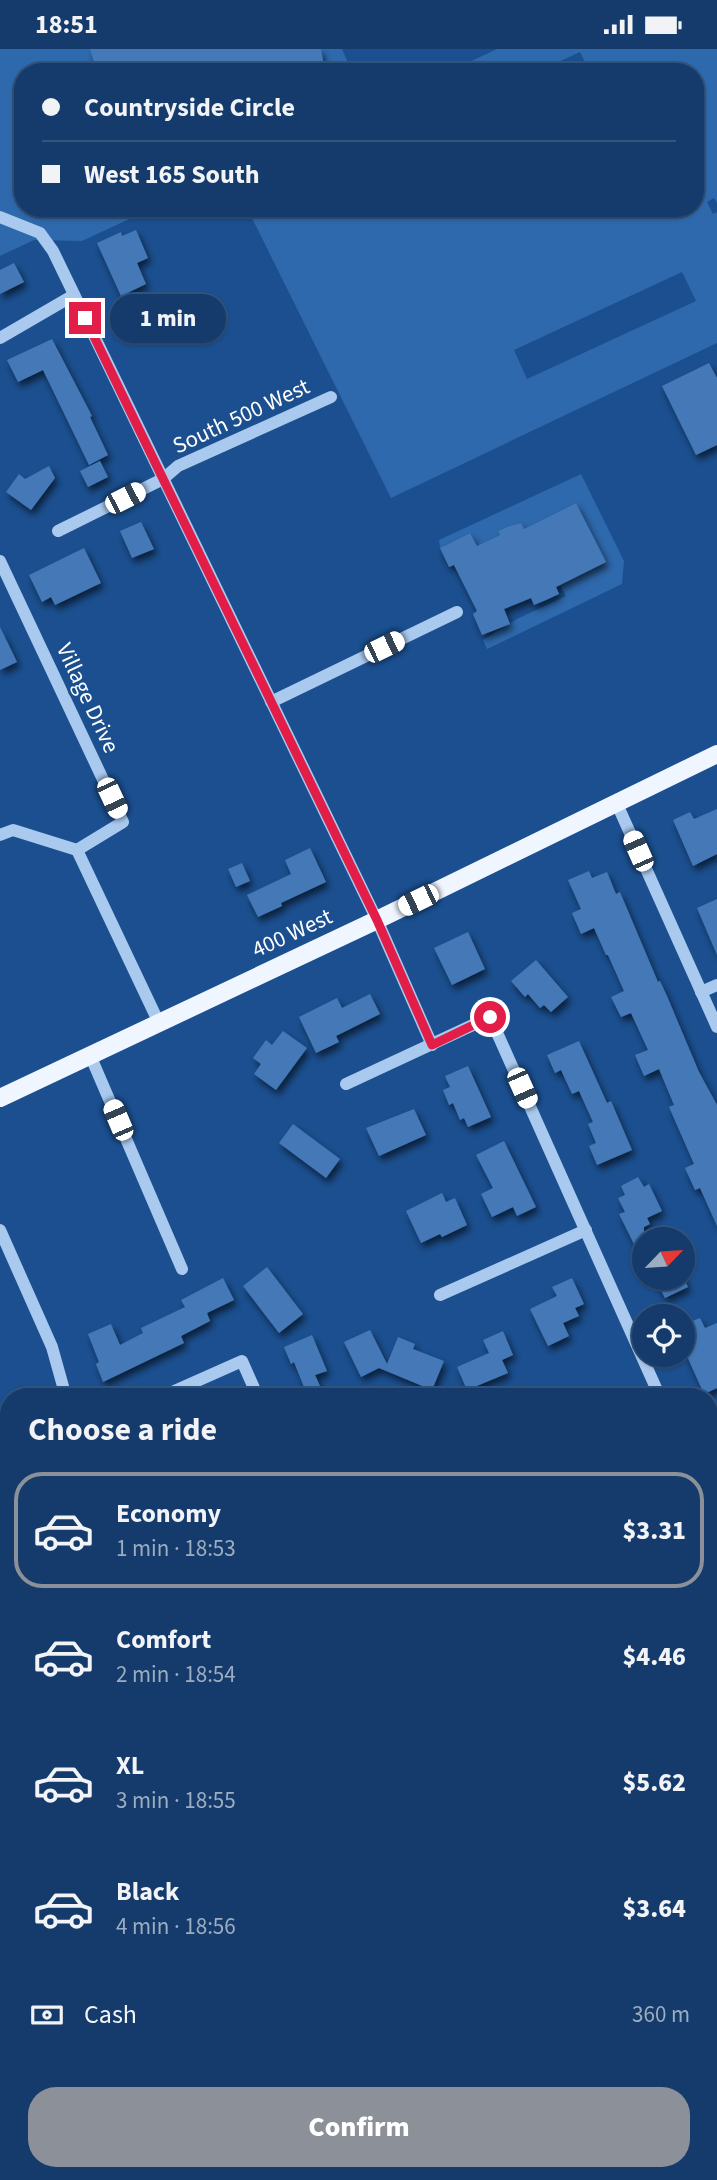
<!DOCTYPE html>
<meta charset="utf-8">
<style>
:root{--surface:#143b6b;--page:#1d4271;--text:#f1f3f6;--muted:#9dadc1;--line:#33557e;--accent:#8c9099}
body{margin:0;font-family:"Source Sans 3",sans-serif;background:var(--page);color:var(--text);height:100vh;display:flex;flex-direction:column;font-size:26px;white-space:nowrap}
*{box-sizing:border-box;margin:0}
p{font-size:23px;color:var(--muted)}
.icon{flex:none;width:38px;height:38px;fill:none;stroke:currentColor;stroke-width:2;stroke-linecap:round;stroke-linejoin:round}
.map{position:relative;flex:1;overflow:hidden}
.details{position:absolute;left:0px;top:1339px;width:718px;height:793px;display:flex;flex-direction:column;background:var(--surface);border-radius:28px 28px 0 0;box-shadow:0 2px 5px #0004,0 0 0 2px var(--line)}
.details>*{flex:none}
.hud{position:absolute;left:14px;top:14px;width:690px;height:154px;border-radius:28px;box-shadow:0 2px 5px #0004,0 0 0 2px var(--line);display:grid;align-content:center;height:154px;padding:0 28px;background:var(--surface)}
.needle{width:46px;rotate:65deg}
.buttons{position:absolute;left:632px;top:1178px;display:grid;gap:14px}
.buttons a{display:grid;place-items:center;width:63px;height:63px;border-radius:50%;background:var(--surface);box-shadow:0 2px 5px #0004,0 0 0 2px var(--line);font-size:35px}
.end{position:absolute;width:32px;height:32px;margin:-16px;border:9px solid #e11d48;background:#fff;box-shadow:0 0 0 4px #fff}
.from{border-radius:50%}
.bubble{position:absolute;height:49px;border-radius:24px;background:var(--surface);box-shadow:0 2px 5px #0004,0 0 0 2px var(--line);font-size:23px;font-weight:800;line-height:49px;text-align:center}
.car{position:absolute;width:21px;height:42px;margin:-21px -10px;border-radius:9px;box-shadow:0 0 5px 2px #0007;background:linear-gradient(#fff 24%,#345 0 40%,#fff 0 76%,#345 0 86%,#fff 0)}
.hud b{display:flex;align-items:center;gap:24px;height:66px;font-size:26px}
.hud b+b{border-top:2px solid var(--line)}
.hud i{width:18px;height:18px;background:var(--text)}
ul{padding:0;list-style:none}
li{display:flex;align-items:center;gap:21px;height:116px;margin:0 14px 10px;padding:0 14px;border:4px solid transparent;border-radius:28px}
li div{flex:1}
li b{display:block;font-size:26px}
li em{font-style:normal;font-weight:800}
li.selected{border-color:var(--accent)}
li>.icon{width:63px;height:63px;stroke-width:1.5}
h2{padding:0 28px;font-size:32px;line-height:84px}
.pay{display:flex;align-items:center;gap:18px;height:77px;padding:0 28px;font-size:26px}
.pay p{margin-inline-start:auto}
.action{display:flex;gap:14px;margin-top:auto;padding:14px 28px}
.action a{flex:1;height:80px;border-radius:28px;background:var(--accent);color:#fff;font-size:28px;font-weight:800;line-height:80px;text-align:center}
.status{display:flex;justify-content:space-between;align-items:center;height:49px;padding:0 35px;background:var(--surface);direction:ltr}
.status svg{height:19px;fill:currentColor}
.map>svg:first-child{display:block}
.green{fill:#2e69ad;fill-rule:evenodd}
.building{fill:#4478b7;filter:url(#shadow)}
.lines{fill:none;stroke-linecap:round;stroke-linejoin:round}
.minor{stroke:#a9c9ee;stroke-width:12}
.major{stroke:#f0f6ff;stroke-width:18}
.route{stroke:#e11d48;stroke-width:9}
.labels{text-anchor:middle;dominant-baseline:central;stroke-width:6;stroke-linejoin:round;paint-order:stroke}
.street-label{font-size:23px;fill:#fff;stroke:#1b4f8f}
</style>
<div class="status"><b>18:51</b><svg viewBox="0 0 49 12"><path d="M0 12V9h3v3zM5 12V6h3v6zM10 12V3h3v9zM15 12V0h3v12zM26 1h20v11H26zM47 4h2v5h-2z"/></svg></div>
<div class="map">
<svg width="717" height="2131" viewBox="0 0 717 2131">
<defs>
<filter id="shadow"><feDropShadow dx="3" dy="5" stdDeviation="3.5" flood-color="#0009"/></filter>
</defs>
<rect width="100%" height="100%" fill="#1b4f8f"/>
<g class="green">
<path d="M 0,0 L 342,0 L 352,23 L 23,23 L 23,159 L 153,159 L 82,192 L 34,191 L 0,207 Z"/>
<path d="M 497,0 L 717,0 L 717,154 L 714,149 L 707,153 L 713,165 L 717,163 L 717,294 L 391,449 L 247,159 L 695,159 L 695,23 L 590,23 L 580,3 L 537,23 L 448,23 ZM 682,223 L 696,252 L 527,330 L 514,301 Z"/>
<path d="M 581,425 L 624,512 L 622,535 L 487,600 L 483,591 L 517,570 L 566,547 L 560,536 L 605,513 L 576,454 L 524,480 L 521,474 L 509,477 L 498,482 L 500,486 L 477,497 L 470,484 L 440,499 L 439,491 Z"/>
<path d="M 9,2111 L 9,2123 L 177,2123 L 181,2131 L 0,2131 L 0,2115 Z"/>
</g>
<g class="building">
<path d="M 90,0 L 321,0 L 325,23 L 97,23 Z"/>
<path d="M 136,181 L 148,209 L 137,214 L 146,235 L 121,247 L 97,194 L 121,183 L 122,187 Z"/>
<path d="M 14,214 L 24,233 L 0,245 L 0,221 Z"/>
<path d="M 52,290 L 92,367 L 90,368 L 108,406 L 89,416 L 43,321 L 18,333 L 7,311 Z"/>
<path d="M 709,314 L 717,329 L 717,396 L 696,406 L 662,337 Z"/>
<path d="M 100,412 L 108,428 L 88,438 L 80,422 Z"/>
<path d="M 49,417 L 55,429 L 31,461 L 6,443 L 19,425 L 25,430 Z"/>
<path d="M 576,454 L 606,513 L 556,538 L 559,545 L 546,551 L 534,556 L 531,549 L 504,560 L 510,575 L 482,586 L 473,565 L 477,562 L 454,516 L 449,518 L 440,499 L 470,484 L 477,497 L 500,486 L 498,482 L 509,477 L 521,474 L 524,480 Z"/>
<path d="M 141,473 L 154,500 L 132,509 L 120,482 Z"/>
<path d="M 84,499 L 101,534 L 55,556 L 51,548 L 42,553 L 29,526 Z"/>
<path d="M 0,578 L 17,613 L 0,621 Z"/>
<path d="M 717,760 L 717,805 L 693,817 L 673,771 L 690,763 L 694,770 Z"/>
<path d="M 310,799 L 326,833 L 281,854 L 282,857 L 258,868 L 247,846 L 291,825 L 285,811 Z"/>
<path d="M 242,814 L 250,832 L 236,838 L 228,820 Z"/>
<path d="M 589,822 L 592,829 L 607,823 L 616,845 L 620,843 L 658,933 L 660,932 L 667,947 L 699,1023 L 717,1056 L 717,1177 L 700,1139 L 695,1141 L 685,1119 L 694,1115 L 669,1058 L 674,1056 L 659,1020 L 644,1027 L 635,1006 L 648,1001 L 631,964 L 621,968 L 611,948 L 624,942 L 608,906 L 606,906 L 594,879 L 581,885 L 572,864 L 581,860 L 568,831 Z"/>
<path d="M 717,850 L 717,906 L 697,859 Z"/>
<path d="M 468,883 L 485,920 L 452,936 L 434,899 Z"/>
<path d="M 536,911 L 568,948 L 551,963 L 544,956 L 540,959 L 528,945 L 525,948 L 511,932 Z"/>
<path d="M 370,945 L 380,965 L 336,987 L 339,993 L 316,1004 L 299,968 L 337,949 L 342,959 Z"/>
<path d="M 283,982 L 307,999 L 276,1041 L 254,1025 L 261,1015 L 253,1009 L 266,991 L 272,996 Z"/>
<path d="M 579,992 L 607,1054 L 611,1052 L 632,1101 L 597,1116 L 589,1097 L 596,1094 L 588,1075 L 593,1073 L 579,1042 L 572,1045 L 561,1021 L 555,1024 L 547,1006 Z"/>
<path d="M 468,1017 L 491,1068 L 468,1078 L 464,1069 L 460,1071 L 453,1054 L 449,1056 L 443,1041 L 450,1038 L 445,1027 Z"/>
<path d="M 414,1060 L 426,1086 L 379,1107 L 366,1079 Z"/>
<path d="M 293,1075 L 340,1110 L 326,1129 L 279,1094 Z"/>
<path d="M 504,1092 L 536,1158 L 517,1167 L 513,1158 L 492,1168 L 481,1145 L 493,1139 L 476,1106 Z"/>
<path d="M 638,1128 L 644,1138 L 649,1135 L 662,1162 L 647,1169 L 650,1175 L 644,1178 L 644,1215 L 619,1165 L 625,1163 L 618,1149 L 625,1146 L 621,1137 Z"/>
<path d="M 442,1144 L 446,1153 L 455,1149 L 467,1176 L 442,1188 L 440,1185 L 421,1194 L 406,1162 Z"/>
<path d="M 267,1218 L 303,1265 L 279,1284 L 243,1237 Z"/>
<path d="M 654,1228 L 683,1228 L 688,1238 L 665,1249 Z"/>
<path d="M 223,1229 L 234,1251 L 207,1264 L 210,1272 L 181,1287 L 184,1294 L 103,1333 L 96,1315 L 99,1313 L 88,1285 L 111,1275 L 120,1296 L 143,1284 L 141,1279 L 185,1258 L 181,1251 Z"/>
<path d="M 572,1229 L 584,1255 L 575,1259 L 579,1267 L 563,1274 L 569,1287 L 548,1297 L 530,1260 L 557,1247 L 552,1238 Z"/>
<path d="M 700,1269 L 705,1279 L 717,1274 L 717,1339 L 704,1345 L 682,1296 L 682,1276 Z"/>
<path d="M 370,1281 L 387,1315 L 398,1288 L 415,1295 L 413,1300 L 444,1312 L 432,1341 L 379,1319 L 361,1328 L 344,1293 Z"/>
<path d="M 503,1282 L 513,1306 L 502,1311 L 508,1324 L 467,1341 L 457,1318 L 489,1304 L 483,1291 Z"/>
<path d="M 312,1286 L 327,1322 L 315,1326 L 325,1348 L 308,1348 L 294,1313 L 291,1315 L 284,1298 Z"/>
</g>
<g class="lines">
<g class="minor">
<path d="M 0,168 L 40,184 L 53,202 L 377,871 L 432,996"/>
<path d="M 0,289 L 74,246"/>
<path d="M 58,482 L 163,430 L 178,417 L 331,348"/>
<path d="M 0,512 L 123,773 L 77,801"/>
<path d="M 271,653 L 457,563"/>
<path d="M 617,755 L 717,978"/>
<path d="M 0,786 L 13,781 L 77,801"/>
<path d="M 77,801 L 159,974"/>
<path d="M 701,943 L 717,936"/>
<path d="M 90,1006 L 182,1220"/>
<path d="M 346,1035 L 490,968 L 660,1348"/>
<path d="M 0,1181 L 52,1298 L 66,1348"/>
<path d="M 440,1246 L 586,1181"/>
<path d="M 161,1348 L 242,1312 L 258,1348"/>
<path d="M 709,1597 L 717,1593"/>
<path d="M 0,1670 L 9,1689"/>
<path d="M 709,1832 L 717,1829"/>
<path d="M 0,1996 L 9,1992"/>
<path d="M 709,2057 L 717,2053"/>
<path d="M 193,2123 L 196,2131"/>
<path d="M 407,2123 L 411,2131"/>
<path d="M 609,2123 L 613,2131"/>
<path d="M 547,2131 L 566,2123"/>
</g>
<path class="major" d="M 0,1049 L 377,871 L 717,705"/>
</g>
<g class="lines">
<path class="route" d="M 85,269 L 377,871 L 432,996 L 490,968"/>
</g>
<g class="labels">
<g class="street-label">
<text transform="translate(241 367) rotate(-25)">South 500 West</text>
<text transform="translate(88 649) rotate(65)">Village Drive</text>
<text transform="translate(292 884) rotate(-25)">400 West</text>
</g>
</g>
</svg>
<div class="buttons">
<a><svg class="needle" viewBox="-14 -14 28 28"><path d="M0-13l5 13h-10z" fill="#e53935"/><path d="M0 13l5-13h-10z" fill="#9dadc1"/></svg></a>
<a><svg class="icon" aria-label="locate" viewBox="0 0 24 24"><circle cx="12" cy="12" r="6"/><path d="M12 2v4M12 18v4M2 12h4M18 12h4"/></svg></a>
</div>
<i class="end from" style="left:490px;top:968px"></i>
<i class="end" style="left:85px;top:269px"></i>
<div class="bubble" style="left:110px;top:245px;width:116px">1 min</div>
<i class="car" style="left:125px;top:449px;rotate:63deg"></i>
<i class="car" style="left:384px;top:598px;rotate:64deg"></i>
<i class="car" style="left:112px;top:749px;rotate:155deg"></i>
<i class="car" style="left:638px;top:802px;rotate:336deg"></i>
<i class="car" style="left:418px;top:851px;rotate:244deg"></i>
<i class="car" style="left:522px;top:1039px;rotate:156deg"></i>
<i class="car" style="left:118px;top:1071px;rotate:337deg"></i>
<div class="hud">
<b><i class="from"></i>Countryside Circle</b>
<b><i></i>West 165 South</b>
</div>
<section class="details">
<h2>Choose a ride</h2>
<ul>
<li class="selected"><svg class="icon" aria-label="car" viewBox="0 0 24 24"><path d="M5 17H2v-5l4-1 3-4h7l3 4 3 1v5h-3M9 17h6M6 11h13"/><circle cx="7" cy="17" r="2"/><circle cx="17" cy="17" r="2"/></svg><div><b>Economy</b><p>1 min · 18:53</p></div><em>$3.31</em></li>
<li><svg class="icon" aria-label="car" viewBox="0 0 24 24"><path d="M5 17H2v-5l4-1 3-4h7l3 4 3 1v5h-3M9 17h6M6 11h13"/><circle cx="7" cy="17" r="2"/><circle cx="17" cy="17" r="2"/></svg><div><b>Comfort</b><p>2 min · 18:54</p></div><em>$4.46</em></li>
<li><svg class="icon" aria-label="car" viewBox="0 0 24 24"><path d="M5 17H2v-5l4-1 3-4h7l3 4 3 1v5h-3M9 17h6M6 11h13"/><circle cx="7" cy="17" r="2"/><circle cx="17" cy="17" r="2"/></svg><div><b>XL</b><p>3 min · 18:55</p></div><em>$5.62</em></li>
<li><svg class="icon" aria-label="car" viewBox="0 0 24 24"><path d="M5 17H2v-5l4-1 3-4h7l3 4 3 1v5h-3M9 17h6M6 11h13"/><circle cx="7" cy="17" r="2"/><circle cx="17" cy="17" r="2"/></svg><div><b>Black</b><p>4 min · 18:56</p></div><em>$3.64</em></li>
</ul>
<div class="pay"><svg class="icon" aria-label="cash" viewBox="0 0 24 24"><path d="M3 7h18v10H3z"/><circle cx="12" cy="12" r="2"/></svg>Cash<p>360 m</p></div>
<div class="action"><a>Confirm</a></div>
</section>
</div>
